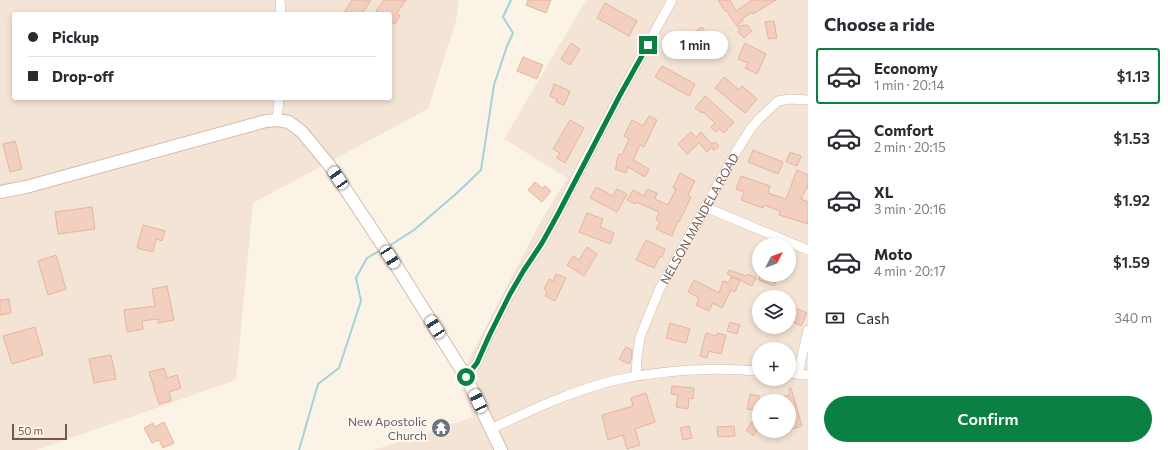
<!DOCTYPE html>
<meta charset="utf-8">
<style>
:root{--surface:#fff;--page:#f2f2f3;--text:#2b2b33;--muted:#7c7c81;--line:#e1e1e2;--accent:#0b8043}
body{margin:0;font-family:Commissioner,sans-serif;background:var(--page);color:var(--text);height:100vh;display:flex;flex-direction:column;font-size:15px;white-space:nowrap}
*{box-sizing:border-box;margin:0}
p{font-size:13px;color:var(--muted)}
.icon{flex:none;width:22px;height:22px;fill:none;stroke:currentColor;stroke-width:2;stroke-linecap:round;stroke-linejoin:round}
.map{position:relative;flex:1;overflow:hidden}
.drawer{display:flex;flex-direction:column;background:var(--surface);width:360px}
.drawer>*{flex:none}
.hud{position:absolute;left:12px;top:12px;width:380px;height:88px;border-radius:4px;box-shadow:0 2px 6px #0003;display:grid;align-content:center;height:88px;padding:0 16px;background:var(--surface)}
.needle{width:26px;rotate:48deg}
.controls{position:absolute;left:752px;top:238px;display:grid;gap:8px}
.controls a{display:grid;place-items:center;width:44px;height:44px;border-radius:50%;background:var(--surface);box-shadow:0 2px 6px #0003;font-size:20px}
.scale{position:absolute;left:12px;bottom:10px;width:55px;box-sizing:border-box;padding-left:4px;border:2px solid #76574b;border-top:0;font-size:11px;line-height:14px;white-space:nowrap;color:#76574b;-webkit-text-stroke:3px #fff7ed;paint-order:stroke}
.end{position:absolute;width:18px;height:18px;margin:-9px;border:5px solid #0b8043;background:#fff;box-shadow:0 0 0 2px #fff}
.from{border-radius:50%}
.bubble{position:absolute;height:28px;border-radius:14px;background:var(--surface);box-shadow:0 2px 6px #0003;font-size:13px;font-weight:600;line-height:28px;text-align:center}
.car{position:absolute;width:12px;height:24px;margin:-12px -6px;border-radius:5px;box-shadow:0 0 3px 1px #0007;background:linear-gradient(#fff 24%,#345 0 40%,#fff 0 76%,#345 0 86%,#fff 0)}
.hud b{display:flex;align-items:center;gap:14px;height:38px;font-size:15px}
.hud b+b{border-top:1px solid var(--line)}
.hud i{width:10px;height:10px;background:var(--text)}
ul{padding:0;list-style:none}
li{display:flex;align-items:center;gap:12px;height:56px;margin:0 8px 6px;padding:0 8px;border:2px solid transparent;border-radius:4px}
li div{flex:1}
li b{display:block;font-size:15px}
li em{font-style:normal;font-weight:600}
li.current{border-color:var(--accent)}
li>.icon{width:36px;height:36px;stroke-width:1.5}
h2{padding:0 16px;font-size:18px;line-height:48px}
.pay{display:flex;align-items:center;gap:10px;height:44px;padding:0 16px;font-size:15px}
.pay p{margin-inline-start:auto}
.primary-button{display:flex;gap:8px;margin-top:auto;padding:8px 16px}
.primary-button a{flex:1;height:46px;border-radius:24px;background:var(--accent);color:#fff;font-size:16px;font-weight:600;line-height:46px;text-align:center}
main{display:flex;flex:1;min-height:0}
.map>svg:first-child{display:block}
.residential{fill:#f4e4d5;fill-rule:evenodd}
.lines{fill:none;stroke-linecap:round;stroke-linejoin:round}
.stream{stroke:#a1d3d8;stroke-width:2}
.building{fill:#f2cfbe;stroke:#e5b59e}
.street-casing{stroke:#d0bcaf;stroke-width:10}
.secondary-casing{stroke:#d3bbad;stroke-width:14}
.street{stroke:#fff;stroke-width:9}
.secondary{stroke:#fff;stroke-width:12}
.route{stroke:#0b8043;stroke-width:5}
.labels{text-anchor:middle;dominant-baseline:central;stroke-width:4;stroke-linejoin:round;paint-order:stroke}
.street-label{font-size:12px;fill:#76574b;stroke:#fff7ed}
.worship-label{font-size:12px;fill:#5b616d;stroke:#fff7ed;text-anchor:end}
</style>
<main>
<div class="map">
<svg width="808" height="450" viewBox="0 0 808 450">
<rect width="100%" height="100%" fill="#fcf3e7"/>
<g class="residential">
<path d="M 0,0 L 459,0 L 456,21 L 428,109 L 253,203 L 236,380 L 37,450 L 0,450 ZM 14,14 L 390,14 L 390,98 L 14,98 Z"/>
<path d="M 586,0 L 808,0 L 808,450 L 374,450 L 473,417 L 458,380 L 542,219 L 567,178 L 504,139 ZM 759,245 L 789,245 L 789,275 L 759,275 ZM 759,297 L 789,297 L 789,327 L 759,327 ZM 759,349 L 789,349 L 789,379 L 759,379 ZM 759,401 L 789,401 L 789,431 L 759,431 Z"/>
</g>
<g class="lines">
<g class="stream">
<path d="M 389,246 L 414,230 L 457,193 L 481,170 L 494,85 L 507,46 L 513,33 L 503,17 L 511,0"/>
<path d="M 299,450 L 318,384 L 339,368 L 361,301 L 356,278 L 367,258 L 381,250"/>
</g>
</g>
<g class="building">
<path d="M 352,0 L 371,0 L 362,14 L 343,14 Z"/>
<path d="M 384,0 L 406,0 L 397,13 L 400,16 L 395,24 L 390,21 L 390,14 L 380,14 L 376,11 Z"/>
<path d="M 528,0 L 551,0 L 546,13 L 526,5 Z"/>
<path d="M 718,0 L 730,0 L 736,11 L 752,0 L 776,0 L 753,14 L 752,12 L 742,19 L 743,21 L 736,25 L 726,10 L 725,11 Z"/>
<path d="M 605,3 L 637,21 L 629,36 L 597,18 Z"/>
<path d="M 774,21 L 777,38 L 769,39 L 768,37 L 765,22 Z"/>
<path d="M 747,25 L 752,31 L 744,38 L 738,32 L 740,30 L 737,26 Z"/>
<path d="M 702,27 L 716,49 L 707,55 L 703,49 L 698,53 L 693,46 L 697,43 L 691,34 Z"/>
<path d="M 571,43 L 580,49 L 570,65 L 561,59 Z"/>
<path d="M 745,43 L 766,54 L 757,74 L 745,68 L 748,63 L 738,59 Z"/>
<path d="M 523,57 L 543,65 L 537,79 L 517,71 Z"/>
<path d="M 662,66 L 695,84 L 689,96 L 655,77 Z"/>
<path d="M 724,77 L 739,90 L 742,86 L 757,99 L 745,113 L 715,88 Z"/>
<path d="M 554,84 L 570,91 L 564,105 L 556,102 L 557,99 L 550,96 Z"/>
<path d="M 705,96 L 734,122 L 724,133 L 719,129 L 716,132 L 711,127 L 715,123 L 703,112 L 702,113 L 695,108 Z"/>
<path d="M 649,116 L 657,120 L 644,147 L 640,145 L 633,160 L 649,169 L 645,177 L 628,167 L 626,173 L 615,169 L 617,164 L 616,163 L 619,154 L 622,155 L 629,139 L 624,136 L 632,120 L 643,126 Z"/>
<path d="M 570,120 L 584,128 L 565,163 L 557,158 L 560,153 L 553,149 Z"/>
<path d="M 691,132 L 696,137 L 701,132 L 712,144 L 715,142 L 719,146 L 714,151 L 712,147 L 707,152 L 699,143 L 687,154 L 678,144 Z"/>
<path d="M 15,141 L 22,169 L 10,172 L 3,144 Z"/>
<path d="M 753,150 L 783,162 L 778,174 L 748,162 Z"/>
<path d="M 790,152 L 801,156 L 797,166 L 786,162 Z"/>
<path d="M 797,170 L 808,175 L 808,189 L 806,188 L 801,199 L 808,202 L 808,224 L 779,215 L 780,211 L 764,205 L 763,208 L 741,200 L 744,192 L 736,189 L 741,176 L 770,186 L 768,193 L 786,199 Z"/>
<path d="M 680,173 L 695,181 L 688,195 L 691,197 L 679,222 L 678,221 L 672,236 L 656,229 L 660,222 L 656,220 L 659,212 L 636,202 L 635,204 L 627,200 L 633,190 L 644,196 L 647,189 L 657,193 L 655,199 L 668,205 L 676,189 L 673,188 Z"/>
<path d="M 535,182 L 542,188 L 545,186 L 551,191 L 542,202 L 528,190 Z"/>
<path d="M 596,187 L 613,196 L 617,189 L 627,194 L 617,212 L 590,198 Z"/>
<path d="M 92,207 L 95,229 L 58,234 L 55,212 Z"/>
<path d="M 587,213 L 603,219 L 600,227 L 614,233 L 610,244 L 579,232 Z"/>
<path d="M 143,225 L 165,231 L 162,241 L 156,239 L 153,252 L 137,248 Z"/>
<path d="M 646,240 L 665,249 L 662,257 L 660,256 L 654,268 L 636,260 Z"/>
<path d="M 587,247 L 597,254 L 584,276 L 567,265 L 573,256 L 579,260 Z"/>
<path d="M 56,255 L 66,289 L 48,295 L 38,261 Z"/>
<path d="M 729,270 L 746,276 L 748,274 L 756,278 L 752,286 L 727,274 Z"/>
<path d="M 556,274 L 566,278 L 555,301 L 545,296 L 547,291 L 544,289 L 549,279 L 553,281 Z"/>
<path d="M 760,275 L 778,275 L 774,286 L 759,280 Z"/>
<path d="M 731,277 L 740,280 L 735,292 L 731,290 L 722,308 L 713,303 L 709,311 L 696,305 L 699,298 L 688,292 L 694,280 L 719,293 L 723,281 L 729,283 Z"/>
<path d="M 167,286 L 174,320 L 158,323 L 158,319 L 142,321 L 143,329 L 127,332 L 124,310 L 155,306 L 152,289 Z"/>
<path d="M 9,299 L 11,313 L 0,315 L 0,300 Z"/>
<path d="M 790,306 L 807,313 L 801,326 L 789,320 L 789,309 Z"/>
<path d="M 730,322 L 740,325 L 737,334 L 727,331 Z"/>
<path d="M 670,323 L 690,329 L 686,343 L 666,338 Z"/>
<path d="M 35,327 L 43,355 L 12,364 L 3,336 Z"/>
<path d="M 706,333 L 717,336 L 717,333 L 726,335 L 721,354 L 709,351 L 707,358 L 700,356 Z"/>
<path d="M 626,347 L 632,350 L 631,361 L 629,364 L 619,359 Z"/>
<path d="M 111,355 L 116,379 L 94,383 L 89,359 Z"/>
<path d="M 164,368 L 167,378 L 177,375 L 181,388 L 169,392 L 171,401 L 159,404 L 149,372 Z"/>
<path d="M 672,386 L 694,388 L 693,399 L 689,398 L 688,409 L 676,407 L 678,395 L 671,394 Z"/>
<path d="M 789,388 L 791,388 L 802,426 L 789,430 L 789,401 L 773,401 L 773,399 L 789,395 Z"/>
<path d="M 646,393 L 655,422 L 635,429 L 640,445 L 627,449 L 623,435 L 608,440 L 602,415 L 633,406 L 631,398 Z"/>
<path d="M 750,394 L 759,396 L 759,411 L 747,409 Z"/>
<path d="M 164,422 L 174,443 L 163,448 L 159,440 L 152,443 L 144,428 L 153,423 L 155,427 Z"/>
<path d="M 752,422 L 759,427 L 753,436 L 746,430 Z"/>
<path d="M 689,426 L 692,438 L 683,440 L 680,428 Z"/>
<path d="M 734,426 L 735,436 L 718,437 L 717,427 Z"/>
</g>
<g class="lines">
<g class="street-casing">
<g id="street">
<path d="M 280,0 L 281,14"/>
<path d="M 277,120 L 279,98"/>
<path d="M 705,207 L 808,250"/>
<path d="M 789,373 L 808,375"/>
<path d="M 798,374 L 808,330"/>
<path id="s1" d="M 636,376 L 637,358 L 640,337 L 660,288 L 736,152 L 751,128 L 760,118 L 778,101 L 790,99 L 808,100"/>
<path d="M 466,377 L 477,363 L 489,335 L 510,294 L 524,270 L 542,243 L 558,214 L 581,168 L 620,95 L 672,0"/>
<path d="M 491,429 C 531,410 574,390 616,380 C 662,370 712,367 759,371"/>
</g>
</g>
<g class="secondary-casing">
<path id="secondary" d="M 0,192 L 26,187 L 266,121 L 277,120 L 289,122 L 302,132 L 330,166 L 397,267 L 466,377 L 501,450"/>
</g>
<use href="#street" class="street"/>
<use href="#secondary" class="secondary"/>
</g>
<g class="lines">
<path class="route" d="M 466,377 L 477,363 L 489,336 L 510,294 L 524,270 L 542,243 L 558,214 L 620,95 L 648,45"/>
</g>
<defs>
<g id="temple-disc" transform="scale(1)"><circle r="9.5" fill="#6b7280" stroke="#fff7ed"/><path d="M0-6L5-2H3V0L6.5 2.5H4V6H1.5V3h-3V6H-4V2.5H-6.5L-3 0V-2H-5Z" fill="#fff"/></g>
</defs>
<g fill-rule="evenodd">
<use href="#temple-disc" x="441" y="428"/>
</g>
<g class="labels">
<g class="street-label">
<text stroke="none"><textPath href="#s1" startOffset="172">NELSON MANDELA ROAD</textPath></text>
</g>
<g class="worship-label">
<text x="427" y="421">New Apostolic<tspan x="427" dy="14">Church</tspan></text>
</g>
</g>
</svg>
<div class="controls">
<a><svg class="needle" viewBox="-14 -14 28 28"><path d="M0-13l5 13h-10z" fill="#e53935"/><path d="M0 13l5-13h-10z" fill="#7c7c81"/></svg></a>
<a><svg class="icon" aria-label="layers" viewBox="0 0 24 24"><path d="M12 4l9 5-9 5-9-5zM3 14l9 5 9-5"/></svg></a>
<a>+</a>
<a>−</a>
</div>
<div class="scale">50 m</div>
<i class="end from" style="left:466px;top:377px"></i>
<i class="end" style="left:648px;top:45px"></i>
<div class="bubble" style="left:662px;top:31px;width:66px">1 min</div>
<i class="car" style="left:338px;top:178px;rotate:326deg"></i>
<i class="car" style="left:390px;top:257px;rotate:147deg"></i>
<i class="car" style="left:435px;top:327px;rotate:327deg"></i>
<i class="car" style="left:478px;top:401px;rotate:335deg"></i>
<div class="hud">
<b><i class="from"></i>Pickup</b>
<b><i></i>Drop-off</b>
</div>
</div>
<section class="drawer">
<h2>Choose a ride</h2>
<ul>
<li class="current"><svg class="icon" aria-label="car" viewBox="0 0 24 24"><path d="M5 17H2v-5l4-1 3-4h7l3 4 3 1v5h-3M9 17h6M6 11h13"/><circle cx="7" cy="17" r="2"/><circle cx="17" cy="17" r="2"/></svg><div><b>Economy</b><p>1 min · 20:14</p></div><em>$1.13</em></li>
<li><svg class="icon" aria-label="car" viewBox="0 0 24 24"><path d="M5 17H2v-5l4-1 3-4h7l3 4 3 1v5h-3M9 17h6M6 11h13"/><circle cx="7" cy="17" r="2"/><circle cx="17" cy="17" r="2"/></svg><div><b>Comfort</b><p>2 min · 20:15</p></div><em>$1.53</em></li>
<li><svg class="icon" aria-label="car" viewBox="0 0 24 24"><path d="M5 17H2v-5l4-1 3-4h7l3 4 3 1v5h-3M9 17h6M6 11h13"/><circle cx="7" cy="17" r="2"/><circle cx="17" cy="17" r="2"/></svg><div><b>XL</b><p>3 min · 20:16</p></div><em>$1.92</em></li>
<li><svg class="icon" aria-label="car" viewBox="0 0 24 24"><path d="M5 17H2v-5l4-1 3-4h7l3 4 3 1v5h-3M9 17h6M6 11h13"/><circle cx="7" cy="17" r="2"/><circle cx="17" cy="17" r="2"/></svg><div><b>Moto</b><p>4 min · 20:17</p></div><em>$1.59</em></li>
</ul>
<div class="pay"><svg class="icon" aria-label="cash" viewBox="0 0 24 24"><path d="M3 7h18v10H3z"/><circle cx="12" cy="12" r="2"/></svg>Cash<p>340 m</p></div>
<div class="primary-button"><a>Confirm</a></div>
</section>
</main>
